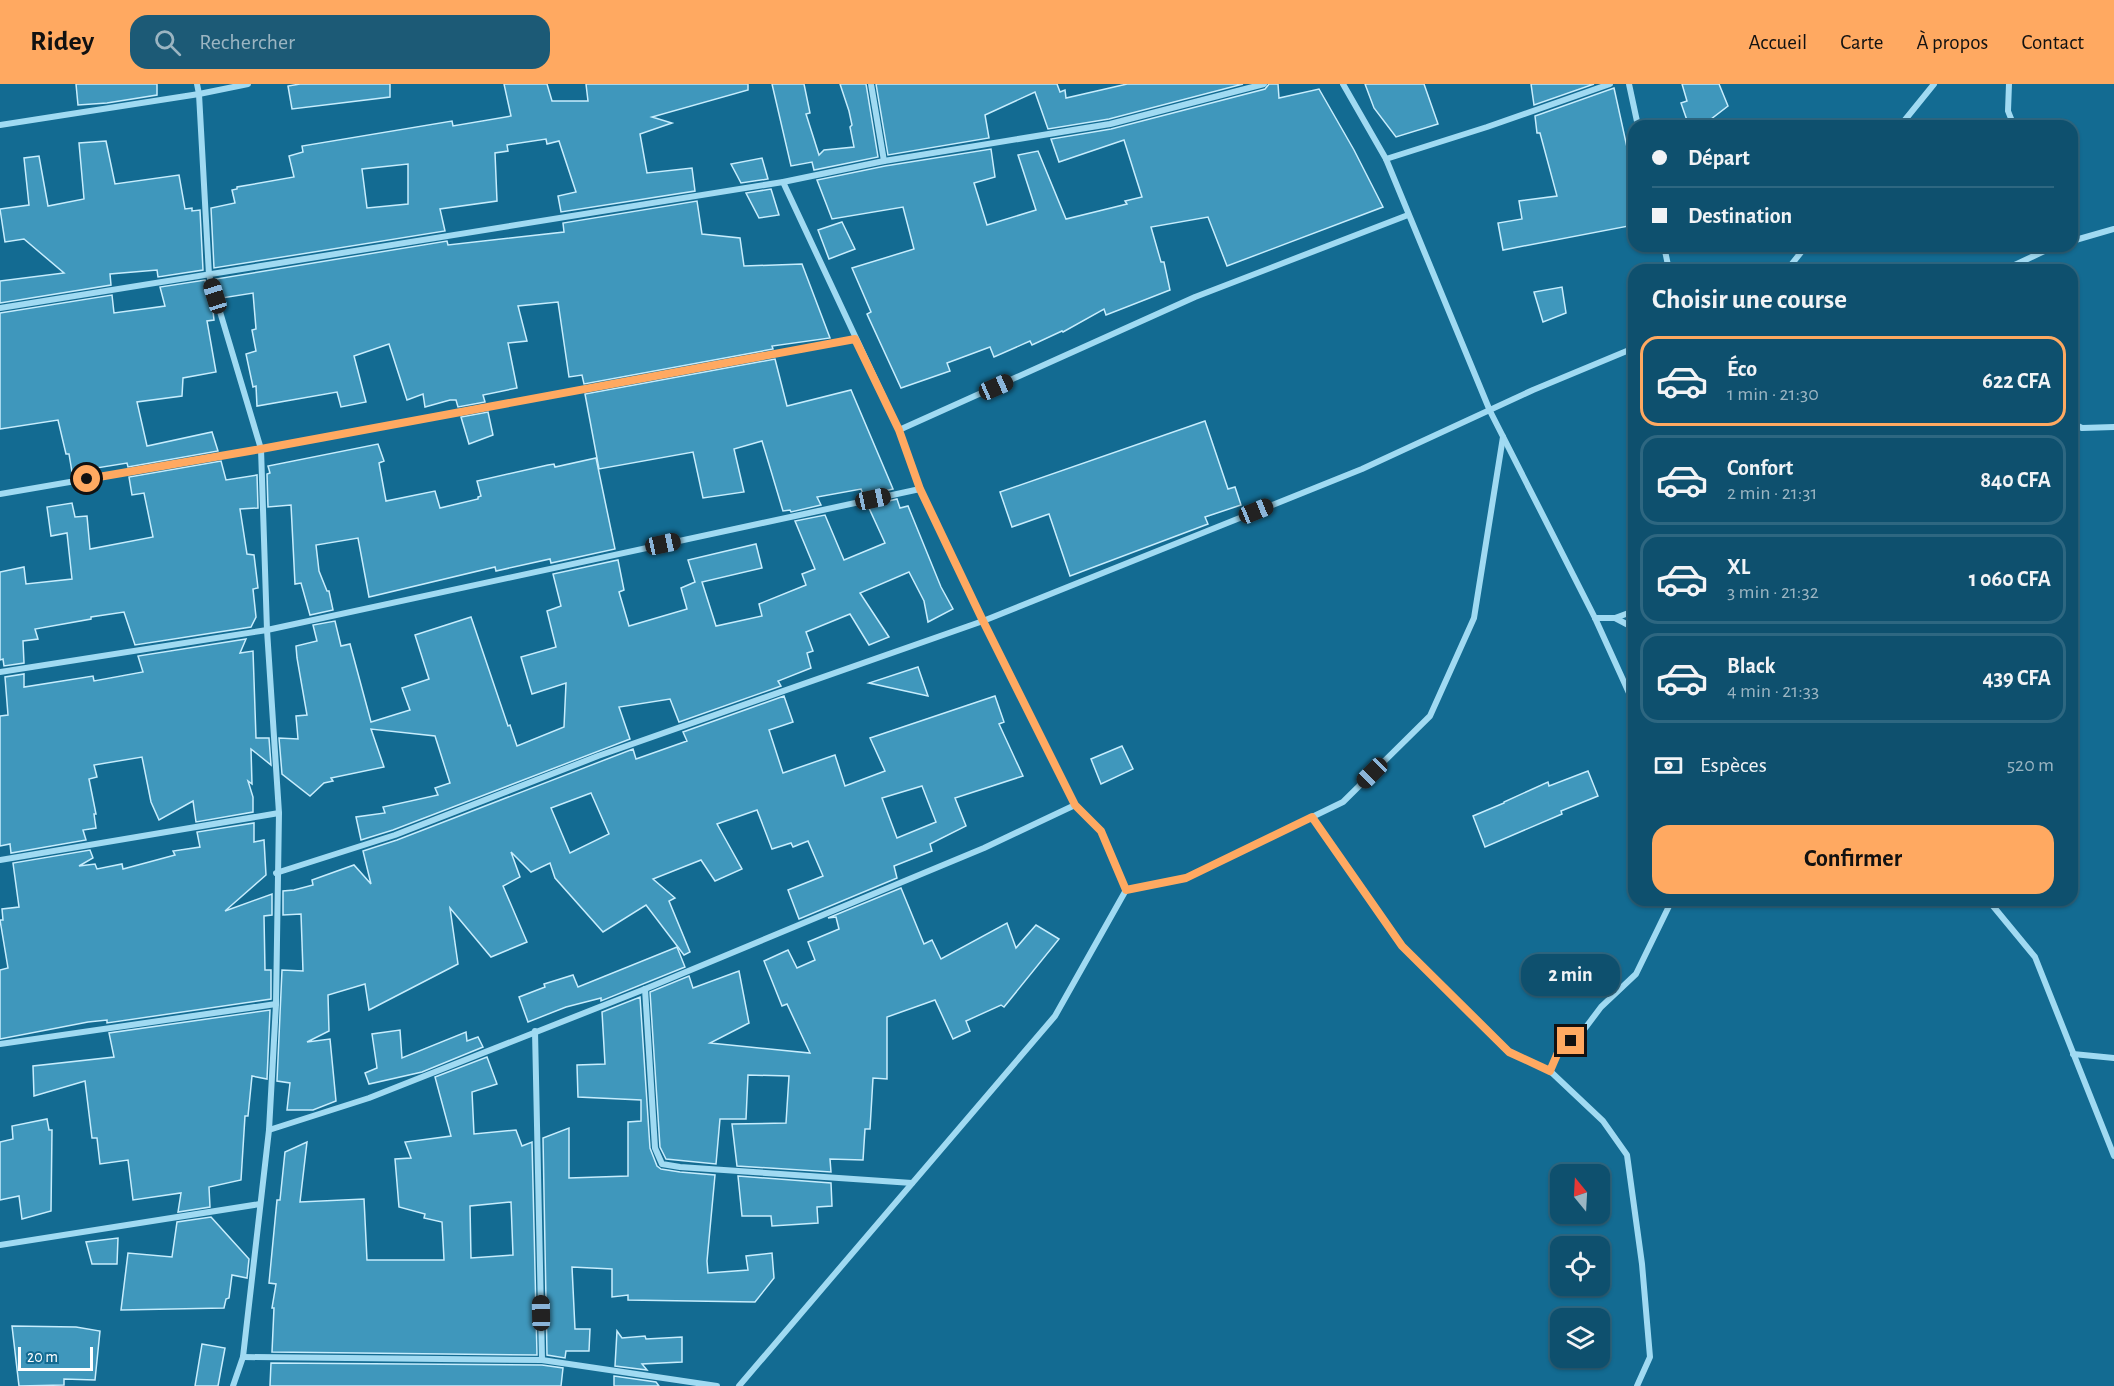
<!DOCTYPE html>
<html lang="fr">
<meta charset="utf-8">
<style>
:root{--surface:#0e506e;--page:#1c5a76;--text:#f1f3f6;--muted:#9bb5c2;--line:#2e6781;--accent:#ffa961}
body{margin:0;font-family:"Alegreya Sans",sans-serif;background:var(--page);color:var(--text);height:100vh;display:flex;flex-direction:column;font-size:22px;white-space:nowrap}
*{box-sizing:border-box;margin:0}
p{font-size:20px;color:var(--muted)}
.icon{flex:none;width:33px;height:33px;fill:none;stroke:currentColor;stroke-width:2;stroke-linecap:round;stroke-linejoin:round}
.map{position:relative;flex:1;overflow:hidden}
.sheet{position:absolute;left:1628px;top:180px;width:450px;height:642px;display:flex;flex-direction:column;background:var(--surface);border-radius:18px;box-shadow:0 2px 4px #0004,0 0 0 2px var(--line)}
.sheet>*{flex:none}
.guide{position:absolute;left:1628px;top:36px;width:450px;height:132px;border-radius:18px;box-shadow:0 2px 4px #0004,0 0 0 2px var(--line);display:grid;align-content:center;height:132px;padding:0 24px;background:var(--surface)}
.needle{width:39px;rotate:342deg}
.tools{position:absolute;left:1550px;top:1080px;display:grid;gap:12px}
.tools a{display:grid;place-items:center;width:60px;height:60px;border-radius:12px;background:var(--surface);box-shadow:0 2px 4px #0004,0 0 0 2px var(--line);font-size:30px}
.scale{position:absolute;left:18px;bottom:15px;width:75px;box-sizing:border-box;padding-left:6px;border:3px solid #fff;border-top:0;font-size:16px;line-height:21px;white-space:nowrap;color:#fff;-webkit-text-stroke:4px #136b92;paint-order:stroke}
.end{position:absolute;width:27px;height:27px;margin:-14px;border:8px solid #ffa961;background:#111;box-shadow:0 0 0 3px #111}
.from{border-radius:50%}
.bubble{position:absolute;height:42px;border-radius:18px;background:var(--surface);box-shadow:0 2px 4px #0004,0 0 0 2px var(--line);font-size:20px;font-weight:600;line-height:42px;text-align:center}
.car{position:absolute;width:18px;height:36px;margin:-18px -9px;border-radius:8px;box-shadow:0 0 4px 2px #0007;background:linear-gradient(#222 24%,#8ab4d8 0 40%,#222 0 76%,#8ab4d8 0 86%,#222 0)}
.guide b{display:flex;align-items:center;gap:21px;height:57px;font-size:22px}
.guide b+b{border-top:2px solid var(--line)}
.guide i{width:15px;height:15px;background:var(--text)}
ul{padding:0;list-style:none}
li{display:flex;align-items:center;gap:18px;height:90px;margin:0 12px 9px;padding:0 12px;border:3px solid var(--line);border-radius:18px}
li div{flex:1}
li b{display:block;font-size:22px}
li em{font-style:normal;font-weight:600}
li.active{border-color:var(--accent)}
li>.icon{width:54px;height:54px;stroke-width:1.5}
h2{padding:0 24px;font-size:27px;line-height:72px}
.pay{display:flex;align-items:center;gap:15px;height:66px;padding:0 24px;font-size:22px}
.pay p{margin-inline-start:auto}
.primary-button{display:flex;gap:12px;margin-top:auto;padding:12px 24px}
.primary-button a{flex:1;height:69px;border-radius:18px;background:var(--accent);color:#111;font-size:24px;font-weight:600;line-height:69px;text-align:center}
header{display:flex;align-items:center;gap:36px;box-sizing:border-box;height:84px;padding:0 30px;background:var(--accent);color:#111}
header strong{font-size:28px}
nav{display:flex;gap:33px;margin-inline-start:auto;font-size:21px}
.search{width:420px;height:54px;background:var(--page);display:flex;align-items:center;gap:15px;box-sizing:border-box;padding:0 21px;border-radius:18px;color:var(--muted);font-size:22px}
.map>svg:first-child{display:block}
.building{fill:#3f97bc;stroke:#c7edfd;stroke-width:1.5;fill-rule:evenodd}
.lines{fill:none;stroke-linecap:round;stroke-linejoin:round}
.minor{stroke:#a0daf2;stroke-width:6}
.route{stroke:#ffa961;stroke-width:8}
</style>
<header>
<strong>Ridey</strong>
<div class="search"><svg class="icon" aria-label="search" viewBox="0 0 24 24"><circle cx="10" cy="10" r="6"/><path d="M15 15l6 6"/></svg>Rechercher</div>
<nav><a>Accueil</a><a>Carte</a><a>À propos</a><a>Contact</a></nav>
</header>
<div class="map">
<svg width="2114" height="1302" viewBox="0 0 2114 1302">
<rect width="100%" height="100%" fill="#136b92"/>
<g class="building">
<path d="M 76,0 L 157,0 L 157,11 L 107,19 L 78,21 Z"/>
<path d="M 300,0 L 390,0 L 390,13 L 292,25 L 288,2 Z"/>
<path d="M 504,0 L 547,0 L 552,17 L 588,17 L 586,0 L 748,0 L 748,6 L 652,33 L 672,39 L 640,50 L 647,89 L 692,84 L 695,107 L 561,128 L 558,112 L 576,108 L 559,57 L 547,60 L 546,55 L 507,61 L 508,67 L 495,69 L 497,117 L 440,125 L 445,147 L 214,184 L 211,124 L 235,119 L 232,106 L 237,105 L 237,103 L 294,93 L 289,72 L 303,68 L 302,62 L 452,37 L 453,42 L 511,32 ZM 408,80 L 408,120 L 367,124 L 362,85 Z"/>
<path d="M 772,0 L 804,0 L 810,29 L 806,30 L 819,71 L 824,66 L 854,63 L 850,43 L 852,41 L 849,27 L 840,0 L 866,0 L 878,73 L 814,86 L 812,78 L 791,82 Z"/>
<path d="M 876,0 L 1057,0 L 1060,8 L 1065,6 L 1066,14 L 1127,0 L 1243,0 L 1109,35 L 1048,45 L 1035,8 L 985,31 L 989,54 L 888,71 Z"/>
<path d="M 1269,0 L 1278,0 L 1279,14 L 1319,5 L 1354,66 L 1383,123 L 1227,182 L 1208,133 L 1151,143 L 1161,178 L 1164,178 L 1170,206 L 1106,231 L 1104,225 L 1063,248 L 1062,247 L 1032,261 L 1030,257 L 994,273 L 990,263 L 947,279 L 950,287 L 901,304 L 867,230 L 871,228 L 852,184 L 914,165 L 903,123 L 832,135 L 817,96 L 885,82 L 991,65 L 995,93 L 974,99 L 987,141 L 1036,126 L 1018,71 L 1038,67 L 1066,135 L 1127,120 L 1125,117 L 1142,113 L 1124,56 L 1059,78 L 1051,55 L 1111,45 L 1265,5 Z"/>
<path d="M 1365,0 L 1424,0 L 1438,40 L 1396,53 L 1374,24 Z"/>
<path d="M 1531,0 L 1594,0 L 1534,21 Z"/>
<path d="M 1682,0 L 1719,0 L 1728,22 L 1711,35 L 1689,42 L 1681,19 L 1687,17 Z"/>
<path d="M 1614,4 L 1634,95 L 1634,141 L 1503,166 L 1498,139 L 1522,135 L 1519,117 L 1557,112 L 1540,49 L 1537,49 L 1535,32 Z"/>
<path d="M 106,57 L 115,100 L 179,91 L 185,125 L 192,124 L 192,127 L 200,126 L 203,186 L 158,193 L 157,186 L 110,190 L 111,201 L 0,219 L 0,197 L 64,189 L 24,155 L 5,158 L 0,125 L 29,121 L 24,74 L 39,72 L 48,122 L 84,115 L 79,59 Z"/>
<path d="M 762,74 L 768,95 L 741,99 L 731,80 Z"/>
<path d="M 771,105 L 779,131 L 759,134 L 746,109 Z"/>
<path d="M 697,117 L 702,150 L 740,154 L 744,182 L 802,180 L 830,254 L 772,262 L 773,265 L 584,300 L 582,291 L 569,293 L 558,218 L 518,222 L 527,257 L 508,259 L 517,304 L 483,311 L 485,318 L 458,323 L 456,316 L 450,316 L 425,323 L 423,310 L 407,316 L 389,260 L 354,272 L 366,318 L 341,323 L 337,308 L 257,322 L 256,302 L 253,303 L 246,270 L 256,267 L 252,246 L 256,245 L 253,209 L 222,214 L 216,195 L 447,157 L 448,161 L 564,148 L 563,139 Z"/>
<path d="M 842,138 L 855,165 L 829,175 L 818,146 Z"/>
<path d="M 205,196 L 212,218 L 214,236 L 207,237 L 216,288 L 183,294 L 182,312 L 137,318 L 147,362 L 212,348 L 218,367 L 128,383 L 127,379 L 72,388 L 69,370 L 66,370 L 58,336 L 0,345 L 0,229 L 112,211 L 114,229 L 165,222 L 160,203 Z"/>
<path d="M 1562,203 L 1566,229 L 1543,238 L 1534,208 Z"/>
<path d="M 775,275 L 787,322 L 851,306 L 893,405 L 864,412 L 861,405 L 817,413 L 821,421 L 791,428 L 790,426 L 783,427 L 762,357 L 734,365 L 744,408 L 703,414 L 693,368 L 599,385 L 585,310 Z"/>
<path d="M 488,328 L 493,351 L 469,360 L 461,333 Z"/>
<path d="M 1205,337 L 1228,405 L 1235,403 L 1241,421 L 1205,433 L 1208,440 L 1070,492 L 1049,430 L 1012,443 L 1000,408 Z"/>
<path d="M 378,360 L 384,377 L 379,379 L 386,417 L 435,407 L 440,424 L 478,415 L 478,413 L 481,412 L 477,397 L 548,381 L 554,380 L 555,383 L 596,374 L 615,465 L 551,479 L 550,475 L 496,487 L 495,483 L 369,513 L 358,454 L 316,461 L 319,487 L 327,507 L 329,507 L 333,526 L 310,531 L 301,499 L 295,500 L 291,421 L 268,423 L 267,390 L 270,389 L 268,382 Z"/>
<path d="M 221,377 L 226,396 L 257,391 L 258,424 L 240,425 L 247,470 L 254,471 L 258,504 L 253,505 L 256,533 L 251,543 L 135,561 L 124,528 L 91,533 L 91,535 L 35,545 L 38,555 L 23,557 L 24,579 L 4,582 L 3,575 L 0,576 L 0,488 L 24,483 L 26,500 L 72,495 L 67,449 L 51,452 L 47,423 L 72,419 L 75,433 L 87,432 L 90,465 L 153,453 L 144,409 L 132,411 L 129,393 Z"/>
<path d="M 897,415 L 900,424 L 908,422 L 941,503 L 953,525 L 928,538 L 924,517 L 909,488 L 860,509 L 889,553 L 869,561 L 850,530 L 806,548 L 813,567 L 807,569 L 811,584 L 778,597 L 781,602 L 679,638 L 670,615 L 619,623 L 630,655 L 393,746 L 361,756 L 356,733 L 385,729 L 383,723 L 438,711 L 435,704 L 450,699 L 435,652 L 371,645 L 384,683 L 331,694 L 333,697 L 324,699 L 310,712 L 282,690 L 279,654 L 298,655 L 296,632 L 307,631 L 297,574 L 296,562 L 317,557 L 313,541 L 335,537 L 341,562 L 350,560 L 371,638 L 410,626 L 402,604 L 429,595 L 415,551 L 471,533 L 508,642 L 510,641 L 517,662 L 564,643 L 566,599 L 532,610 L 521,573 L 556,563 L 547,527 L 561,522 L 553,490 L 618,476 L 624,506 L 619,508 L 629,542 L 687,525 L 681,504 L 695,498 L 688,476 L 756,460 L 762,484 L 702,498 L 716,542 L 762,532 L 759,520 L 806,501 L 802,490 L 815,485 L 795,437 L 825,431 L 844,476 L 885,459 L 868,422 Z"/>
<path d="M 246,555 L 240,569 L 253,567 L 256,654 L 269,654 L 271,681 L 251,665 L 252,700 L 248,697 L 253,713 L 253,728 L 196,738 L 193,717 L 159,736 L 151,718 L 142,673 L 94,681 L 97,693 L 89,695 L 96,730 L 94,730 L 96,744 L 83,746 L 86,756 L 11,769 L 10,760 L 0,762 L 0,632 L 8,631 L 5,593 L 24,590 L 24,603 L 93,592 L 94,597 L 143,588 L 138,572 Z"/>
<path d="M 918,583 L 928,612 L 869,599 Z"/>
<path d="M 784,612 L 793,638 L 769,646 L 783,689 L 835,671 L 845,702 L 885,687 L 870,654 L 995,612 L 1004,638 L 999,640 L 1023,692 L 955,714 L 966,742 L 930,760 L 932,767 L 894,782 L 897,794 L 799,835 L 788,806 L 823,792 L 808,757 L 793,763 L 791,759 L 772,765 L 757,726 L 717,740 L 742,785 L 715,797 L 701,776 L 653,795 L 675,814 L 669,817 L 690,868 L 684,871 L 646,821 L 603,848 L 555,794 L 550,779 L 531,788 L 511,768 L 520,793 L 503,802 L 527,858 L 491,873 L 450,824 L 458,880 L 369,926 L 365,900 L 328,911 L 329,947 L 307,958 L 330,955 L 336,1017 L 313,1026 L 287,1026 L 290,999 L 277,997 L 282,886 L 303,887 L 301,830 L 283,831 L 283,807 L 294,806 L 313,801 L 312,796 L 354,781 L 371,800 L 363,767 L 397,756 L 633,665 L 636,675 L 687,657 L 683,648 ZM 922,702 L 936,738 L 897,754 L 882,714 ZM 591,709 L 609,750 L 570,769 L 551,724 Z"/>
<path d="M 1122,662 L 1133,685 L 1101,700 L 1091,675 Z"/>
<path d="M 1588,687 L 1598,712 L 1561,727 L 1562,730 L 1485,763 L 1473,732 L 1504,719 L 1504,718 L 1548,698 L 1549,702 Z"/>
<path d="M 254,739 L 254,758 L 264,756 L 266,791 L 225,827 L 272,810 L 272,831 L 264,832 L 265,886 L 271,886 L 271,915 L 107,939 L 107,936 L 88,938 L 0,955 L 0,886 L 8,884 L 0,836 L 3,836 L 2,825 L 19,823 L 13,779 L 90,766 L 93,774 L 79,782 L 95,780 L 97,785 L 122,780 L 123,785 L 175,771 L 173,767 L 200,763 L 197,748 Z"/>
<path d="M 901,804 L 924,860 L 932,856 L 941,875 L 1007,839 L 1016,864 L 1036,841 L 1059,855 L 1004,923 L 1001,921 L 966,937 L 970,947 L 953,955 L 935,916 L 887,933 L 887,995 L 873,994 L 870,1045 L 865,1045 L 863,1076 L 830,1075 L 831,1088 L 737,1082 L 732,1040 L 786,1039 L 789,992 L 748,991 L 746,1035 L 720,1035 L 716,1080 L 666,1075 L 660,1063 L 650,908 L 689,892 L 693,904 L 739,887 L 749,939 L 710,959 L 810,969 L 787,920 L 782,922 L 764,877 L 788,866 L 797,884 L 815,876 L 808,858 L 839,845 L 836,833 L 828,834 Z"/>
<path d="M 677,863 L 685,883 L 601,917 L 601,914 L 566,923 L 528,938 L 519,913 L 545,903 L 544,900 L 573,891 L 578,903 Z"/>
<path d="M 640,913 L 650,1064 L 657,1082 L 661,1085 L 680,1088 L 715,1091 L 707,1177 L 708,1189 L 748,1186 L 746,1172 L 772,1169 L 774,1194 L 755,1218 L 628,1216 L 628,1211 L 612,1213 L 612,1185 L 572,1183 L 575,1245 L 590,1245 L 589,1267 L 566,1267 L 565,1274 L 547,1271 L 543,1054 L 569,1044 L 569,1094 L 628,1092 L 628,1038 L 641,1037 L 641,1016 L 578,1013 L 577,981 L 605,980 L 602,928 Z"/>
<path d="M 270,926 L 267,995 L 252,992 L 248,1032 L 245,1032 L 241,1096 L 209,1103 L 210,1123 L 178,1128 L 181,1109 L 133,1116 L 128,1076 L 100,1080 L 97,1054 L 92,1054 L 85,997 L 34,1012 L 33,982 L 114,973 L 109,949 Z"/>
<path d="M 400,946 L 402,974 L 466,948 L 467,957 L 478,953 L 483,963 L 422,988 L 369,1000 L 365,989 L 377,984 L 372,950 Z"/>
<path d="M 487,973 L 497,1000 L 472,1008 L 474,1050 L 516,1046 L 522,1062 L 532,1058 L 537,1271 L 272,1268 L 274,1224 L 272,1224 L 276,1200 L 269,1199 L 277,1116 L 280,1116 L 285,1068 L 307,1058 L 300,1118 L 364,1115 L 367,1176 L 444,1176 L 442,1138 L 424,1134 L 425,1130 L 399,1123 L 395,1075 L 411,1074 L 405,1058 L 451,1052 L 435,993 ZM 511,1118 L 513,1171 L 471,1174 L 470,1122 Z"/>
<path d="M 47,1035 L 49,1046 L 52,1046 L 51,1127 L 22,1135 L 19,1112 L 0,1116 L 0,1058 L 13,1055 L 12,1042 Z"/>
<path d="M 738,1092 L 831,1099 L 832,1122 L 817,1123 L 818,1139 L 772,1142 L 771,1132 L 742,1132 Z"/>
<path d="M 211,1133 L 249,1175 L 247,1194 L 232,1191 L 229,1214 L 226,1215 L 224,1224 L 121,1226 L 128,1169 L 172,1173 L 177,1138 Z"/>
<path d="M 118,1154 L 117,1180 L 92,1180 L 86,1158 Z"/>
<path d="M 12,1242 L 76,1243 L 100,1247 L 95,1296 L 64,1295 L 64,1301 L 19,1302 Z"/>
<path d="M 617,1247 L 622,1254 L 645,1252 L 646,1255 L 682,1253 L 682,1278 L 642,1280 L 647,1286 L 615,1282 Z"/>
<path d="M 202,1260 L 225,1264 L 218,1302 L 195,1302 Z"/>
<path d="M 271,1279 L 542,1281 L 563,1284 L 561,1302 L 270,1302 Z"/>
<path d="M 614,1292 L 656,1298 L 659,1302 L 614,1302 Z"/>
</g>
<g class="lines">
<g class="minor">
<path d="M 197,0 L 199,10 L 209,191 L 261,365 L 267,546 L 279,729 L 276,920 L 269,1046 L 243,1273 L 233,1302"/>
<path d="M 871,0 L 884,77"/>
<path d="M 1343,0 L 1386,75 L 1490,327 L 1595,534 L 1634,620"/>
<path d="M 1629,0 L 1638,42"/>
<path d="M 2009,0 L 2008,27 L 2014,42"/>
<path d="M 0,41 L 199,10 L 248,0"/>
<path d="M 1900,42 L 1934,0"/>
<path d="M 1386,75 L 1487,43 L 1610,0"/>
<path d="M 783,98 L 899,346 L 920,405 L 983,537 L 1075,721"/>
<path d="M 2072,157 L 2114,145"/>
<path d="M 1664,162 L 1669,186"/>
<path d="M 1787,186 L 1806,162"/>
<path d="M 2004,186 L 2055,162"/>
<path d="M 0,224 L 783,98 L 884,77 L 1110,40 L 1264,0"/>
<path d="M 2072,339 L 2082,344 L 2114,343"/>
<path d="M 899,346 L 1195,213 L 1408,131"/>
<path d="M 0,410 L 261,365 L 855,255"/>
<path d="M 1595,534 L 1615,534 L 1634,544"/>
<path d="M 1615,534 L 1634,527"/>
<path d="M 0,588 L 267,546 L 920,405"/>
<path d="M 1312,733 L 1402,862 L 1509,968 L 1550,987"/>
<path d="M 0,776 L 279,729"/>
<path d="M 276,789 L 395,751 L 598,672 L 983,537 L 1362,385 L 1533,306 L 1634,264"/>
<path d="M 1988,816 L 2035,873 L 2114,1072"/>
<path d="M 645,905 L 655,1064 L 662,1080 L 680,1083 L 912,1099"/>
<path d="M 535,947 L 542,1276"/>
<path d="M 0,960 L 276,920"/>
<path d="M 2073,970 L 2114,974"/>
<path d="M 269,1046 L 369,1014 L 645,905 L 984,764 L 1075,721 L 1101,747 L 1126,806"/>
<path d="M 0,1161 L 260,1120"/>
<path d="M 243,1273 L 542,1276 L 717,1302"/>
<path d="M 739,1302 L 1055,932 L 1126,806 L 1186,794 L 1343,718 L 1430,632 L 1474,534 L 1503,353"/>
<path d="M 1637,1302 L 1650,1273 L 1642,1180 L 1627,1071 L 1603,1037 L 1550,987 L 1559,966 L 1583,947 L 1601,923 L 1636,890 L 1672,816"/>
</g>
</g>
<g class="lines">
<path class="route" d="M 87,395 L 261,365 L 855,255 L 899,346 L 920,405 L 983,537 L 1075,721 L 1101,747 L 1126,806 L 1186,794 L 1312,733 L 1402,862 L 1509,968 L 1550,987 L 1559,966 L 1571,957"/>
</g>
</svg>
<div class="tools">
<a><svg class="needle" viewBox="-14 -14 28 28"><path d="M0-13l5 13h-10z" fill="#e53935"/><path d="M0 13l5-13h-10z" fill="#9bb5c2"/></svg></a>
<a><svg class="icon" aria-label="locate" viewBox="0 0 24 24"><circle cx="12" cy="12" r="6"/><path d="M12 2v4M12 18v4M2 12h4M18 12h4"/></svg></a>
<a><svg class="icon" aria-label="layers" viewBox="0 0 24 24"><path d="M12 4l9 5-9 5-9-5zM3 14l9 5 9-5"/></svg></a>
</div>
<div class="scale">20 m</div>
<i class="end from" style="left:87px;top:395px"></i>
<i class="end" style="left:1571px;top:957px"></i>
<div class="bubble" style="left:1521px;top:870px;width:99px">2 min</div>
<i class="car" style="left:215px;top:212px;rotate:343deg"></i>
<i class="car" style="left:996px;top:303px;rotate:66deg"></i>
<i class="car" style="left:873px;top:415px;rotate:78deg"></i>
<i class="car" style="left:1256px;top:427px;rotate:68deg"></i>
<i class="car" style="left:663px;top:460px;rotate:78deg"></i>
<i class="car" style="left:1372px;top:689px;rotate:225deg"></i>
<i class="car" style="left:541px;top:1229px;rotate:359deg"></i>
<div class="guide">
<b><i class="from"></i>Départ</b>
<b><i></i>Destination</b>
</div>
<section class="sheet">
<h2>Choisir une course</h2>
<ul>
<li class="active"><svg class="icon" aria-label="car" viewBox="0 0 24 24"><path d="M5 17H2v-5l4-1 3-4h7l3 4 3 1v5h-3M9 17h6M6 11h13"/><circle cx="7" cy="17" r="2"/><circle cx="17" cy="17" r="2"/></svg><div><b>Éco</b><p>1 min · 21:30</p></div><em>622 CFA</em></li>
<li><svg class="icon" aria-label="car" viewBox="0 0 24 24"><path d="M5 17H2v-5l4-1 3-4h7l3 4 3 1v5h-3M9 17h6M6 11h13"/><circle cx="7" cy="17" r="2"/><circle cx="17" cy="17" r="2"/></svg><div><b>Confort</b><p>2 min · 21:31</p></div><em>840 CFA</em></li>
<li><svg class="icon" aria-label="car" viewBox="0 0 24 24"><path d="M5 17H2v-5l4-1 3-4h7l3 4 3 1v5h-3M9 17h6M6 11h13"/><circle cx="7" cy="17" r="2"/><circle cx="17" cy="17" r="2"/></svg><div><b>XL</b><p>3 min · 21:32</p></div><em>1 060 CFA</em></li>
<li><svg class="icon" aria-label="car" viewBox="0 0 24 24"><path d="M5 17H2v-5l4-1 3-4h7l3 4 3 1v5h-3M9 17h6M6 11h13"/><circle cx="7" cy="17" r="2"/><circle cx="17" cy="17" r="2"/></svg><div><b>Black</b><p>4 min · 21:33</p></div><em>439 CFA</em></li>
</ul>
<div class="pay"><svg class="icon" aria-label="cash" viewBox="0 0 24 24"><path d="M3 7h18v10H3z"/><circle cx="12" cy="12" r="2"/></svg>Espèces<p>520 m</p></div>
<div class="primary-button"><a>Confirmer</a></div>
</section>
</div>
